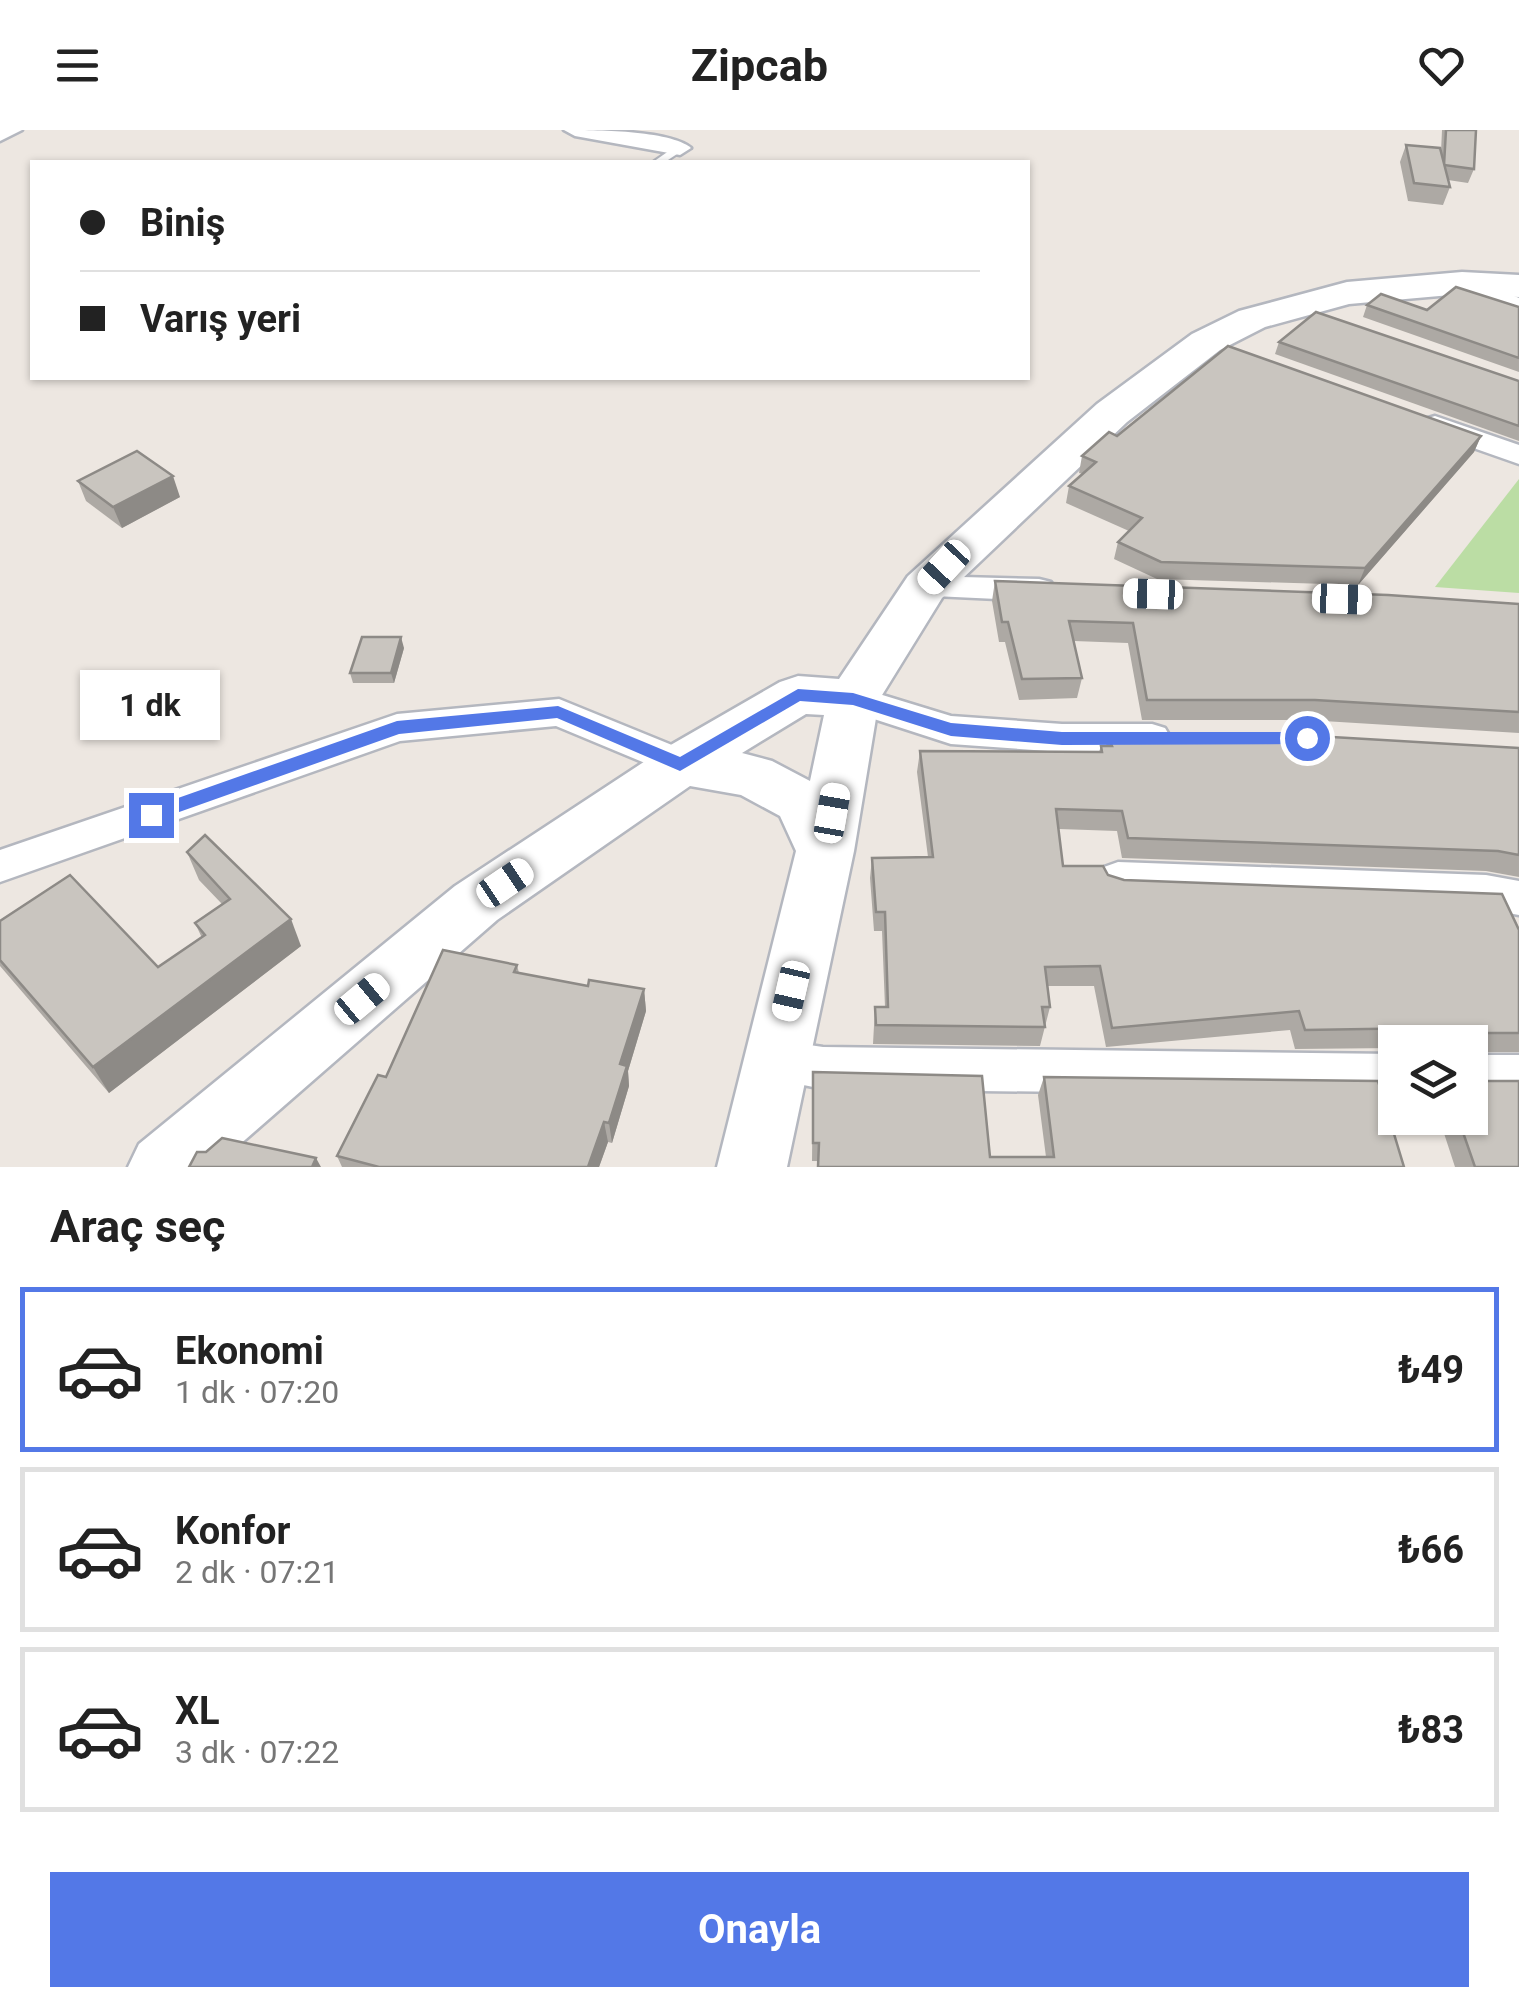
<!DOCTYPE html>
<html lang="tr">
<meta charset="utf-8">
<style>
:root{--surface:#fff;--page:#f6f6f6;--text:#222;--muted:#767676;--line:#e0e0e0;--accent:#5378e7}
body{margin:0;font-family:Roboto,sans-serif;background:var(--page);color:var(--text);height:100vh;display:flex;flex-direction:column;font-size:38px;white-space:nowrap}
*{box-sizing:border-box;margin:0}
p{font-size:32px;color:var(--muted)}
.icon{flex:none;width:55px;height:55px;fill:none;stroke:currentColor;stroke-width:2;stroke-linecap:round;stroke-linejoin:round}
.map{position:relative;height:1037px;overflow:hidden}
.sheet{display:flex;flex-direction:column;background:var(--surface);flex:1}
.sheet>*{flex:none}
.banner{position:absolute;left:30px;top:30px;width:1000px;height:220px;border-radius:0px;box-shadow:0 2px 8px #0004;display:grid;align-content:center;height:220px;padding:0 50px;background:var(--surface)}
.controls{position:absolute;left:1378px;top:895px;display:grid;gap:20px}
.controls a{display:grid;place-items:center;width:110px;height:110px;border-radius:0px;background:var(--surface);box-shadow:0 2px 8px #0004;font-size:50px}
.end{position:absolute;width:45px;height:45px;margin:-22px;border:12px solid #5378e7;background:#fff;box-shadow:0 0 0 5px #fff}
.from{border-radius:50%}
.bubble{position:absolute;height:70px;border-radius:0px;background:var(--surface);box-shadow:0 2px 8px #0004;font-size:32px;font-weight:700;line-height:70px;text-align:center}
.car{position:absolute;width:30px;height:60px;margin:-30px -15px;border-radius:12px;box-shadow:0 0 8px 2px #0007;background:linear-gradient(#fff 24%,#345 0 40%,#fff 0 76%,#345 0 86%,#fff 0)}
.banner b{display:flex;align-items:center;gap:35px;height:95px;font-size:38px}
.banner b+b{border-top:2px solid var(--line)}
.banner i{width:25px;height:25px;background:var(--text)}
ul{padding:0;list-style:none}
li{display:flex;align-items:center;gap:30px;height:165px;margin:0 20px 15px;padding:0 30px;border:5px solid var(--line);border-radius:0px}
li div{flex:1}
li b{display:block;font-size:38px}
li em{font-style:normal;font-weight:700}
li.active{border-color:var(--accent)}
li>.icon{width:90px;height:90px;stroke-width:1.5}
h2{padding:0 50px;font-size:45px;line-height:120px}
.button{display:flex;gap:20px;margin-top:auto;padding:20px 50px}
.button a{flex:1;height:115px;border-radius:0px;background:var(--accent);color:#fff;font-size:40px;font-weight:700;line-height:115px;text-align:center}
header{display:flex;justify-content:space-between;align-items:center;height:130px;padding:0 50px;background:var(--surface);font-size:45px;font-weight:700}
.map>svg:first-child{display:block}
.green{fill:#bbdda4}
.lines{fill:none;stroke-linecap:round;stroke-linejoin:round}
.lane-casing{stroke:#b4b7bf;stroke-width:4}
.street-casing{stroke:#b4b7bf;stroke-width:5}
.secondary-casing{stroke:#b4b7bf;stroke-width:5}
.lane{fill:#fff;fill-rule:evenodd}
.street{fill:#fff;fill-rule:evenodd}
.secondary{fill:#fff;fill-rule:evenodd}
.wall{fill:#ada9a4}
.shaded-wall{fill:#8d8a86}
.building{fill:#c9c5bf;stroke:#8d8a86;stroke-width:2.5}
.route{fill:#5378e7}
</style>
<header><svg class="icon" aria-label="menu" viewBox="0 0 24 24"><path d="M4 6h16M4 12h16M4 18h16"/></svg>Zipcab<svg class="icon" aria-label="heart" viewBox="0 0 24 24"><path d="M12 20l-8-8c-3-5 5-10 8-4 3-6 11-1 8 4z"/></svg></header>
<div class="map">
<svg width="1519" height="1037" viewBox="0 0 1519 1037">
<rect width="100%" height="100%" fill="#ede7e1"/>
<path class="green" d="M 1519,349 L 1519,463 L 1435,457 Z"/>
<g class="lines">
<g class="lane-casing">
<path id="lane" d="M 676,16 L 686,18 L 665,32 L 653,32 Z"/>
</g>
<g class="street-casing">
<g id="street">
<path d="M 0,0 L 22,0 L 0,11 Z"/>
<path d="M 564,0 C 593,0 670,0 691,18 L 680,25 L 575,6 Z"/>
<path d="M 1462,145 L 1519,168 L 1519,186 L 1453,158 L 1449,153 Z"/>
<path d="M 1435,286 L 1519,315 L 1519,334 L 1425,301 L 1420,295 L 1425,289 Z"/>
<path d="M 925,446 L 1039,449 L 1051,452 L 1056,460 L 1051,468 L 1039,471 L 913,465 L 908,457 L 913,449 Z"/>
<path d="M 853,556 L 951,586 L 1062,594 L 1152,594 L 1165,598 L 1171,608 L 1165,618 L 1152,622 L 1062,622 L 951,614 L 840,578 L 835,569 L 840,560 Z"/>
<path d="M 559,569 L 694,624 L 700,634 L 694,644 L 681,648 L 556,596 L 400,611 L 0,752 L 0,720 L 397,584 Z"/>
<path d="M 1118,732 L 1486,745 L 1519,751 L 1519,785 L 1486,779 L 1118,766 L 1104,761 L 1098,749 L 1104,737 Z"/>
<path d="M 775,910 L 823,917 L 1395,924 L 1395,966 L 823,959 L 759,946 L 752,931 L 759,916 Z"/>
<rect x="1470" y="925" width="49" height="42"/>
</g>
</g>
<g class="secondary-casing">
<path id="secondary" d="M 1462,142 L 1519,145 L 1519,167 L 1462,164 L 1349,174 L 1265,197 L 1220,220 L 1127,292 L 942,468 L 879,570 L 854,721 L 787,1037 L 717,1037 L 796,721 L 780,686 L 741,665 L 690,656 L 497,790 L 214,1037 L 128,1037 L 139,1014 L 455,756 L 662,620 L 780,552 L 798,546 L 839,549 L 908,446 L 1097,274 L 1192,204 L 1239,181 L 1347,152 ZM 806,584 L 824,585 L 810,651 L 772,631 L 742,623 Z"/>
</g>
<use href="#lane" class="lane"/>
<use href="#street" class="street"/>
<use href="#secondary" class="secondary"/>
</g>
<g class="wall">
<path d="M 1442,0 L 1476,0 L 1474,39 L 1468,53 L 1448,50 L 1450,57 L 1443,75 L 1408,71 L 1400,32 L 1406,15 L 1441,22 Z"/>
<path d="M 1367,175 L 1427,180 L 1519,177 L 1519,242 L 1363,187 Z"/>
<path d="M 1279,212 L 1519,251 L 1519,311 L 1275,224 Z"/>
<path d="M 1117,306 L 1481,306 L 1474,322 L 1358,455 L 1157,449 L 1114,429 L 1118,412 L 1129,401 L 1066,373 L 1069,356 L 1083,344 L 1079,343 L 1082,326 Z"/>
<path d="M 78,351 L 180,367 L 122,398 L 86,371 Z"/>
<path d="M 995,451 L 1519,474 L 1519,603 L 1307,590 L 1142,590 L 1128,513 L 1074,511 L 1082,548 L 1077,568 L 1019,570 L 1005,512 L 999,512 L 992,471 Z"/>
<path d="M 404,518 L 394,553 L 353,553 L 350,543 Z"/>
<path d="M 1108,606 L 1519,618 L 1519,747 L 1486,741 L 1122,728 L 1117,701 L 1059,699 L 1063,736 L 1108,745 L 1124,750 L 1519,800 L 1519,922 L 1480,922 L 1480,951 L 1519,1037 L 1455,1037 L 1439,988 L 1470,988 L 1470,912 L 1395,912 L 1395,918 L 1295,919 L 1290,900 L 1106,917 L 1094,856 L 1048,856 L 1050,877 L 1040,916 L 873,914 L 875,877 L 885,877 L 882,801 L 874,801 L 870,748 L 872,728 L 928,727 L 917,642 L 920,621 L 1099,622 L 1101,616 L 1106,616 Z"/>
<path d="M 187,722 L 301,816 L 109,963 L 0,836 L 0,791 L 158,837 L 202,808 L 195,793 L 222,774 L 199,750 Z"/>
<path d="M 517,835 L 519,843 L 588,856 L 644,859 L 646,881 L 628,941 L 629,956 L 612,1013 L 608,1012 L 599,1037 L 342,1037 L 337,1026 L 386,947 Z"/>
<path d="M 813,942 L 990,1027 L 1046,1027 L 1038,965 L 1044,947 L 1404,1037 L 812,1031 Z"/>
</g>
<g class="shaded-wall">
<path d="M 1481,306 L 1474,322 L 1358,455 L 1365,438 Z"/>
<path d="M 173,346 L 180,367 L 122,398 L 113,377 Z"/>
<path d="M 401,507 L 404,518 L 394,553 L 391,543 Z"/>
<path d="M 291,789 L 301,816 L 109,963 L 93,937 Z"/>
<path d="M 644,859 L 646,881 L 628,941 L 629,956 L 612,1013 L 609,993 L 620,934 Z"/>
<path d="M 604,992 L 608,1012 L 599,1037 L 588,1037 Z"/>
<path d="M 316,1028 L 321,1037 L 312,1037 Z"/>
</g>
<g class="building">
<path d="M 1446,0 L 1476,0 L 1474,39 L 1444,35 Z"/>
<path d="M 1406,15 L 1440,18 L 1450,57 L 1414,53 Z"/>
<path d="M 1456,157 L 1519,177 L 1519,228 L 1367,175 L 1381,164 L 1427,180 Z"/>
<path d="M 1316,182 L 1519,251 L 1519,296 L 1279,212 Z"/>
<path d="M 1228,216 L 1481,306 L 1365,438 L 1161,432 L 1118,412 L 1142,388 L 1069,356 L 1096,332 L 1082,326 L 1109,302 L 1117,306 Z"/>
<path d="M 137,321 L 173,346 L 113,377 L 78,351 Z"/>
<path d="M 995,451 L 1388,465 L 1519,474 L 1519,582 L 1315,570 L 1147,570 L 1133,493 L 1069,491 L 1082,548 L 1022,549 L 1008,492 L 1002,492 Z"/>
<path d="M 362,507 L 401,507 L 391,543 L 350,543 Z"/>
<path d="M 1108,606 L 1315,606 L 1519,618 L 1519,725 L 1498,721 L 1128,708 L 1122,681 L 1056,679 L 1063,736 L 1103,736 L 1108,745 L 1124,750 L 1502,764 L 1519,800 L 1519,903 L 1480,903 L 1480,951 L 1519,951 L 1519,1037 L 1475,1037 L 1458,988 L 1470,988 L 1470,912 L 1433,912 L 1428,898 L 1305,900 L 1299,881 L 1112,898 L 1100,836 L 1045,837 L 1050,877 L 1042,877 L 1045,897 L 876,895 L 875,877 L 888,877 L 885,782 L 876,782 L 872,728 L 933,727 L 920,621 L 1102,622 L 1101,616 L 1112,616 Z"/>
<path d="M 205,705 L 291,789 L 93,937 L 0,830 L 0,791 L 70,745 L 158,837 L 205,805 L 195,793 L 230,769 L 187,722 Z"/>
<path d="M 443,820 L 517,835 L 514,842 L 588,856 L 589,850 L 644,859 L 620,934 L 627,936 L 609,993 L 604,992 L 588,1037 L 379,1037 L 337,1026 L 378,945 L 386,947 Z"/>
<path d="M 813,942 L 982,946 L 990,1027 L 1054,1027 L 1044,947 L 1378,951 L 1404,1037 L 818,1037 L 819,1013 L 813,1013 Z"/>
<path d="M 222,1008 L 316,1028 L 312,1037 L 189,1037 L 197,1022 L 206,1022 Z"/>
</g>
<path class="route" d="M 798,559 L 853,563 L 951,593 L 1062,602 L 1307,602 L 1316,608 L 1307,614 L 1062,615 L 951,606 L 853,575 L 800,571 L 680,641 L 557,588 L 399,604 L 151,692 L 142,685 L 144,680 L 397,591 L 558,576 L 680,627 Z"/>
</svg>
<div class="controls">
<a><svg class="icon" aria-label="layers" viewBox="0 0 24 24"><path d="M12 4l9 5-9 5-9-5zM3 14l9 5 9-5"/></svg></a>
</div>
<i class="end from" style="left:1307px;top:608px"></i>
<i class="end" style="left:151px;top:685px"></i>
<div class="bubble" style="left:80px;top:540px;width:140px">1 dk</div>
<i class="car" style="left:944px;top:437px;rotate:223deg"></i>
<i class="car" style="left:1153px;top:464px;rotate:272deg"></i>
<i class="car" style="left:1342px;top:469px;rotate:92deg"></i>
<i class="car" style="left:832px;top:683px;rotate:10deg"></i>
<i class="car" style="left:505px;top:753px;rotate:56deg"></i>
<i class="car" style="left:791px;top:861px;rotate:193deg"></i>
<i class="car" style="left:362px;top:869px;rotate:50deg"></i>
<div class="banner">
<b><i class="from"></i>Biniş</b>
<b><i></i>Varış yeri</b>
</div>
</div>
<section class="sheet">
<h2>Araç seç</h2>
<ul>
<li class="active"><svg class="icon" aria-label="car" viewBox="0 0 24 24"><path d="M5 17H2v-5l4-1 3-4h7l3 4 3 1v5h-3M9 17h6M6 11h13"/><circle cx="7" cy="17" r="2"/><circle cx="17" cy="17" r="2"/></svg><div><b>Ekonomi</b><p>1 dk · 07:20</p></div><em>₺49</em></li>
<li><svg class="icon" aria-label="car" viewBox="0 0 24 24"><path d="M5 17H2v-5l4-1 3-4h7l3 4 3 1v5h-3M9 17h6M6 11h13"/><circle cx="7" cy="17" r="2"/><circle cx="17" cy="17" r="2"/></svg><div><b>Konfor</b><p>2 dk · 07:21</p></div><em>₺66</em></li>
<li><svg class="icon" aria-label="car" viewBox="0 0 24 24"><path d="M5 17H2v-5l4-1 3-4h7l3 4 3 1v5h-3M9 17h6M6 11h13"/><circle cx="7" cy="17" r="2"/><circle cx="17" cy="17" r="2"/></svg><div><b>XL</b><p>3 dk · 07:22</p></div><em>₺83</em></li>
</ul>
<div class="button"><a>Onayla</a></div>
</section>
